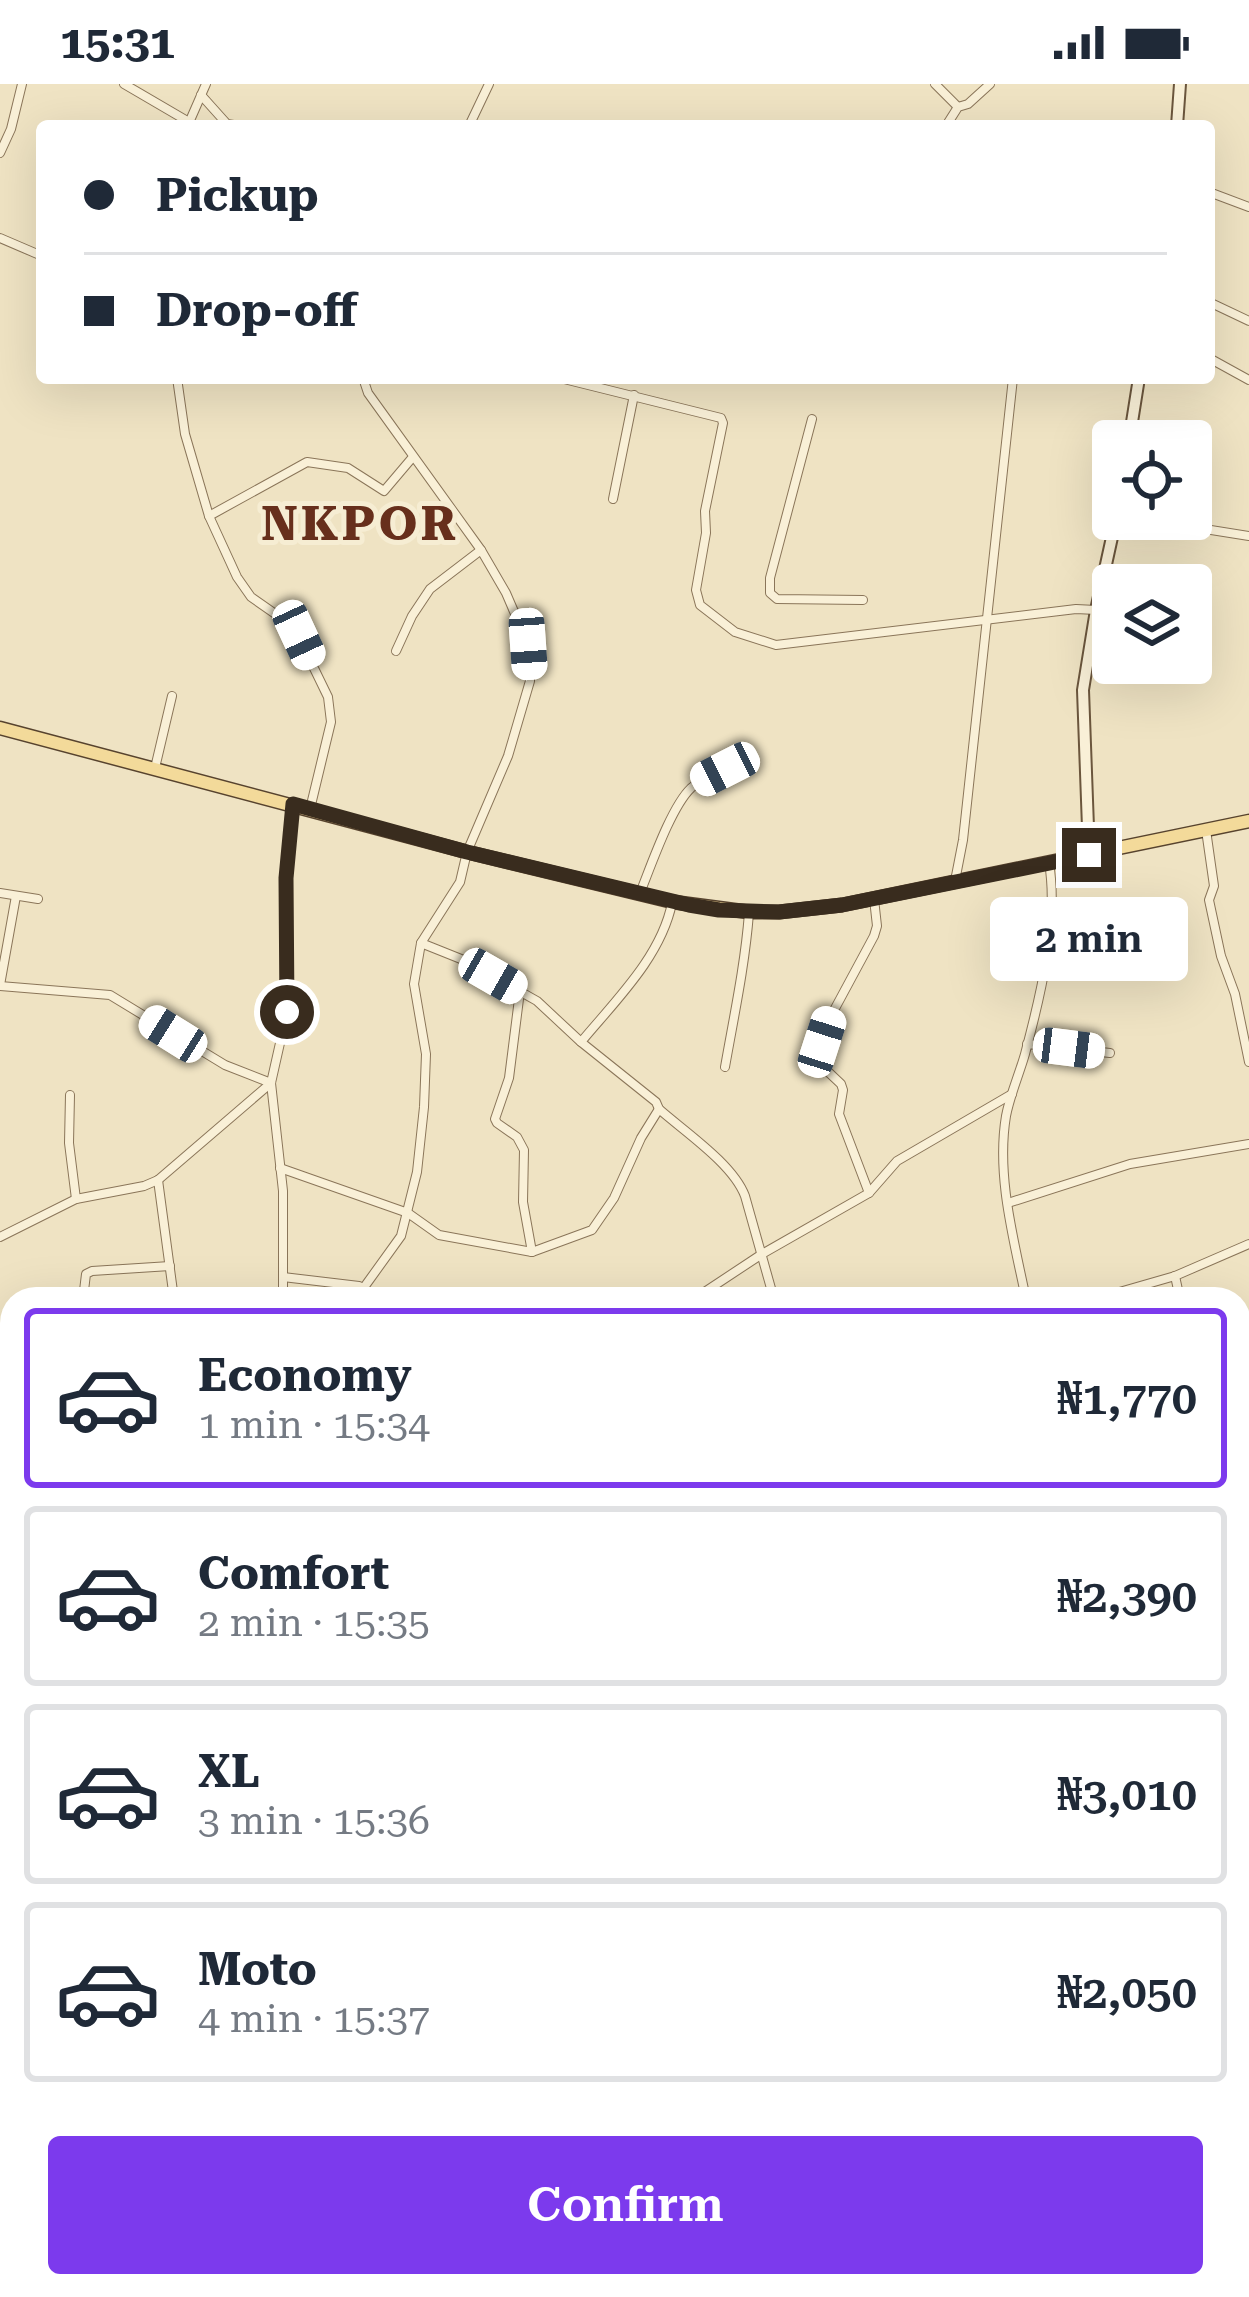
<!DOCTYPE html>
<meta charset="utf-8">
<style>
:root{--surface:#fff;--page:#f2f2f3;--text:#1f2937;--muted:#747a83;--line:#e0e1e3;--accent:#7c3aed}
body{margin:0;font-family:"Roboto Serif",serif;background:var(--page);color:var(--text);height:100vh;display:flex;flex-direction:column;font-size:45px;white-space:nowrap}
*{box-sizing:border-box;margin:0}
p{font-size:39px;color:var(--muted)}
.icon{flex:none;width:66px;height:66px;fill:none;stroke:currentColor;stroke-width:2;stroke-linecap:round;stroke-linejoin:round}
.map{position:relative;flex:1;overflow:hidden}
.drawer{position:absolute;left:0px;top:1203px;width:1251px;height:1011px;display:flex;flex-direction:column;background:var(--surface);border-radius:36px 36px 0 0;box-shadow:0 12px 48px #0002}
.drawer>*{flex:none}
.guide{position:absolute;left:36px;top:36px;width:1179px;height:264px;border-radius:12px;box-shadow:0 12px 48px #0002;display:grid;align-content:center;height:264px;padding:0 48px;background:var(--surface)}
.buttons{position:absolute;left:1092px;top:336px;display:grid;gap:24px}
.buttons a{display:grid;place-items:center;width:120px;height:120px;border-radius:12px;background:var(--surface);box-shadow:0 12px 48px #0002;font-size:60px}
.end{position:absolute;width:54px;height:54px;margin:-27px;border:15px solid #392c1e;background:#fff;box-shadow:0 0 0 6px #fff}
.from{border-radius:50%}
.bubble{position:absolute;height:84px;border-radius:12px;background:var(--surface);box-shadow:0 12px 48px #0002;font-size:39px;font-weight:600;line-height:84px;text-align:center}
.car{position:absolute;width:36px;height:72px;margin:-36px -18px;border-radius:15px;box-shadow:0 0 9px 3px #0007;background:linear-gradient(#fff 24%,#345 0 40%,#fff 0 76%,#345 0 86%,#fff 0)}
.guide b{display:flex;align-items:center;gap:42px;height:114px;font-size:45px}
.guide b+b{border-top:3px solid var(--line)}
.guide i{width:30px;height:30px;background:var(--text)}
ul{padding:21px 0 0;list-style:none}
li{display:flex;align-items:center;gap:36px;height:180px;margin:0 24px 18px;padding:0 24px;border:6px solid var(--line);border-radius:12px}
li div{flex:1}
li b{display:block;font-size:45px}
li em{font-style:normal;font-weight:600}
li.current{border-color:var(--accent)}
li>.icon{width:108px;height:108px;stroke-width:1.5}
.action{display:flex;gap:24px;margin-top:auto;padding:24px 48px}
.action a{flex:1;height:138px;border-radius:12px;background:var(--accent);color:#fff;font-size:48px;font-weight:600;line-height:138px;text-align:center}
.status{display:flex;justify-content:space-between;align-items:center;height:84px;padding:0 60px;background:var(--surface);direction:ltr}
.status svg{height:33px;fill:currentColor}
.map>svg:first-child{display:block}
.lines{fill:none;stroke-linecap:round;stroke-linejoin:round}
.stream{stroke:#6c9088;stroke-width:3}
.street-casing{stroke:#8a7559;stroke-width:10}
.secondary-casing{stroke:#6b563d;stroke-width:14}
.primary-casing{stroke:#57432e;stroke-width:15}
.highway-casing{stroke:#57432e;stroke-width:18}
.street{stroke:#f9f0d7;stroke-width:8}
.secondary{stroke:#f9f0d7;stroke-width:10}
.primary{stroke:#f3da9a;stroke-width:12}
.highway{stroke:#e0a652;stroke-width:15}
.route{stroke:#392c1e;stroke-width:15}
.labels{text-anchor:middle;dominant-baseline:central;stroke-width:10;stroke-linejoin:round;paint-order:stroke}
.district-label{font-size:48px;font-weight:bold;letter-spacing:3px;fill:#672f1c;stroke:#f6edd3}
</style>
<div class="status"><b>15:31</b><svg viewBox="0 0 49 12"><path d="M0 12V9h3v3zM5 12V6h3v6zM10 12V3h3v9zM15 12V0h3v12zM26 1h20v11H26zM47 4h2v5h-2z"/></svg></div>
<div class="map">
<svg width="1249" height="2213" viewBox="0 0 1249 2213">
<rect width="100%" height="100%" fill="#efe3c3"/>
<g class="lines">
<path class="stream" d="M 250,2202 L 256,2213"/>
<g class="street-casing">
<g id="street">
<path d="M 124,0 L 189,38"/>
<path d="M 935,0 L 958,23"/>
<path d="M 201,11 L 227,40 L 240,42"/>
<path d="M 188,41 L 206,0"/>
<path d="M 469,42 L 489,0"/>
<path d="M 946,42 L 958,23 L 968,20 L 990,0"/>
<path d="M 0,69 L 11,45 L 22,0"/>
<path d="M 1209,108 L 1249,123"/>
<path d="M 0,154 L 42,172"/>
<path d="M 1209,218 L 1249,237"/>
<path d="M 1209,274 L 1249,296"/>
<path d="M 177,294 L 185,350 L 209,432 L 237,493 L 251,513 L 294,543 L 328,613 L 331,638 L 310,725"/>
<path d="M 560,294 L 721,334 L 723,339 L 705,427 L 706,449 L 696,506 L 700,521 L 735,548 L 776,561 L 1076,525 L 1096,526 L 1113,531"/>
<path d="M 812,335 L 770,494 L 770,509 L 777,515 L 863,516"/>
<path d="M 613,415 L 634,311"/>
<path d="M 209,432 L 307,378 L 348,384 L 384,407 L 412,374"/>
<path d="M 1142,435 L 1249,452"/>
<path d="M 396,567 L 412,532 L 430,505 L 481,466"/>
<path d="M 1191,576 L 1197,581"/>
<path d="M 155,684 L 172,612"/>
<path d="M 1206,746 L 1214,802 L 1209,816 L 1221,872 L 1235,910 L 1249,978"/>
<path d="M 955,797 L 963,756 L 1013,294"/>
<path d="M 0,809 L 38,815"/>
<path d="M 640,809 C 651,782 671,723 691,704 C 700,696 714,691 725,685"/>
<path d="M 421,859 L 466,877 L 537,917 L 581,958 L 656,1018 L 659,1025 C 685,1048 733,1080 745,1112 L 774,1215"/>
<path d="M 0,901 L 16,812"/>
<path d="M 0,902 L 110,911 L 225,981 L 271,999"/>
<path d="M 520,907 L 509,994 L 495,1035 L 497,1039 L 517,1053 L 524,1066 L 523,1118 L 532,1168"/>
<path d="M 581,958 C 615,917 661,873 672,819"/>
<path d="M 1027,960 L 1110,969"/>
<path d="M 725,983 C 734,932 745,881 749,829"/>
<path d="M 70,1011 L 69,1059 L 76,1115"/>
<path d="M 280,1084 L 408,1129 L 439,1151 L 532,1168 L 592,1146 L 614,1114 L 641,1054 L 659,1025"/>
<path d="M 158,1096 L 174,1215"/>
<path d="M 869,1109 L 839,1030 L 843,1006 L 841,1000 L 823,983 L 820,972 L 832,930 L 874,852 L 877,842 L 874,815"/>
<path d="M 1008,1119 L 1130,1080 L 1249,1060"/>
<path d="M 0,1153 L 76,1115 L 144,1102 L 158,1096 L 271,999"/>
<path d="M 1175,1192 L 1180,1215"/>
<path d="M 283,1193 L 359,1202"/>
<path d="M 346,1211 L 365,1202 L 401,1152 L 417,1088 L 424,1023 L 426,970 L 414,900 L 421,859 L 460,798 L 467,768 L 508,672 L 530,597 L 528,560 L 506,509 L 481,466 L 368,309 L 363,294"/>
<path d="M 83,1215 L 86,1190 L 92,1187 L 170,1182"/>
<path d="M 283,1215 L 283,1107 L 271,999 L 287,928 L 286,794 L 293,721"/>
<path d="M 694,1215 L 762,1170 L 869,1109 L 897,1077 L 1012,1010"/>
<path d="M 1026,1215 C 1014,1156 996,1092 1006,1032 C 1010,1011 1019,991 1025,970 C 1040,914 1059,837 1049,779"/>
<path d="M 1095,1215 L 1175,1192 L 1249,1160"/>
<path d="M 1239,1276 L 1249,1275"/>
<path d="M 1239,1368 L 1249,1366"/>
<path d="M 1239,1478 L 1249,1478"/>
<path d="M 0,1581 L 12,1589"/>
<path d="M 1239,1629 L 1249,1631"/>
<path d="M 0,1656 L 12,1622"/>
<path d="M 0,1744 L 12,1747"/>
<path d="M 1239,1756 L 1249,1757"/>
<path d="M 1239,1971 L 1249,1943"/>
<path d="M 0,1996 L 12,1997"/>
<path d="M 1239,2011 L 1249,2014"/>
<path d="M 0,2082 L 12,2085"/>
<path d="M 1239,2109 L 1249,2111"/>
<path d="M 1239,2176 L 1249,2178"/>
<path d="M 587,2202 L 594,2213"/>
<path d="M 823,2202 L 837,2213"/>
<path d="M 1129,2202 L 1137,2213"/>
<path d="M 474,2213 L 483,2202"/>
<path d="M 948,2213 L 951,2202"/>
<path d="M 1204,2213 L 1206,2202"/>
</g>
</g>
<g class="secondary-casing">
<g id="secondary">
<path d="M 1177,42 L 1180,0"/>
<path d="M 1129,357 L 1139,294"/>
<path d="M 1089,771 L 1083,606 L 1096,526 L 1116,435"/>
</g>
</g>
<g class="primary-casing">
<path id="primary" d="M 0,644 L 467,768 L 673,818 L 749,828 L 779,828 L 842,821 L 1249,737"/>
</g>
<g class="highway-casing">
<g id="highway">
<path d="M 0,1492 L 12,1493"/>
<path d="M 0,1515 L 12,1516"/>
<path d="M 1239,1554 L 1249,1555"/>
<path d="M 1239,1566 L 1249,1566"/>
<path d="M 1239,1583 L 1249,1583"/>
<path d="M 1239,1598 L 1249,1599"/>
</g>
</g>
<use href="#street" class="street"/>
<use href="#secondary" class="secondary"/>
<use href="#primary" class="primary"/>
<use href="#highway" class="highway"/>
</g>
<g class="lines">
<path class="route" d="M 287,928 L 286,794 L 293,720 L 467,768 L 689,821 L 719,826 L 779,828 L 842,821 L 1089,771"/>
</g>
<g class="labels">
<g class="district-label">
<text x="360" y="440">NKPOR</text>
</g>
</g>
</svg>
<div class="buttons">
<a><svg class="icon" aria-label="locate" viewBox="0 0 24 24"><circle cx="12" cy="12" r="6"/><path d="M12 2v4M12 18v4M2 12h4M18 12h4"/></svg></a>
<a><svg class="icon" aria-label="layers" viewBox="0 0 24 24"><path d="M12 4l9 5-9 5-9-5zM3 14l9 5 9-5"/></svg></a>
</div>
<i class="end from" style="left:287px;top:928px"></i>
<i class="end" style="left:1089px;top:771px"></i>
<div class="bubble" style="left:990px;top:813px;width:198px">2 min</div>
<i class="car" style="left:299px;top:551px;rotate:155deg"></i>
<i class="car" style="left:528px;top:560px;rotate:176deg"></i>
<i class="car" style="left:725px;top:685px;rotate:243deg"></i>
<i class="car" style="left:493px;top:892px;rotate:120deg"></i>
<i class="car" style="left:173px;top:950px;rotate:302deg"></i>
<i class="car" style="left:822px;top:958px;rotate:18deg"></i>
<i class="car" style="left:1069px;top:964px;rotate:97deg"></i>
<div class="guide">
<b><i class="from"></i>Pickup</b>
<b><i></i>Drop-off</b>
</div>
<section class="drawer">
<ul>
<li class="current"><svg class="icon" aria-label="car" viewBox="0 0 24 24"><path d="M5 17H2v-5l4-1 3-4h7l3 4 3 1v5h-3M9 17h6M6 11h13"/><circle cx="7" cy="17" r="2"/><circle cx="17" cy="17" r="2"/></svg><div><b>Economy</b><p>1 min · 15:34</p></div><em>₦1,770</em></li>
<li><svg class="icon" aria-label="car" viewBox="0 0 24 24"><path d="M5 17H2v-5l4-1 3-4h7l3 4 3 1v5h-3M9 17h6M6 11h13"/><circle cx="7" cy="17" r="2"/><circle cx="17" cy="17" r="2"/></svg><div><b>Comfort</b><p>2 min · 15:35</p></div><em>₦2,390</em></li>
<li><svg class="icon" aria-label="car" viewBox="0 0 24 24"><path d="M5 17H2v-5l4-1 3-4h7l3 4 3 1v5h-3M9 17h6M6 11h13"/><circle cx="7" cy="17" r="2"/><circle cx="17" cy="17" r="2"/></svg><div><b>XL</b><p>3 min · 15:36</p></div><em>₦3,010</em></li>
<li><svg class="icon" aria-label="car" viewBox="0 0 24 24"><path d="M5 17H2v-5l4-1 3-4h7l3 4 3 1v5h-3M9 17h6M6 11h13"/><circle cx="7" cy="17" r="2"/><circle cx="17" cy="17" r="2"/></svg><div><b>Moto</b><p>4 min · 15:37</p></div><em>₦2,050</em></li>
</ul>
<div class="action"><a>Confirm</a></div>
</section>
</div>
